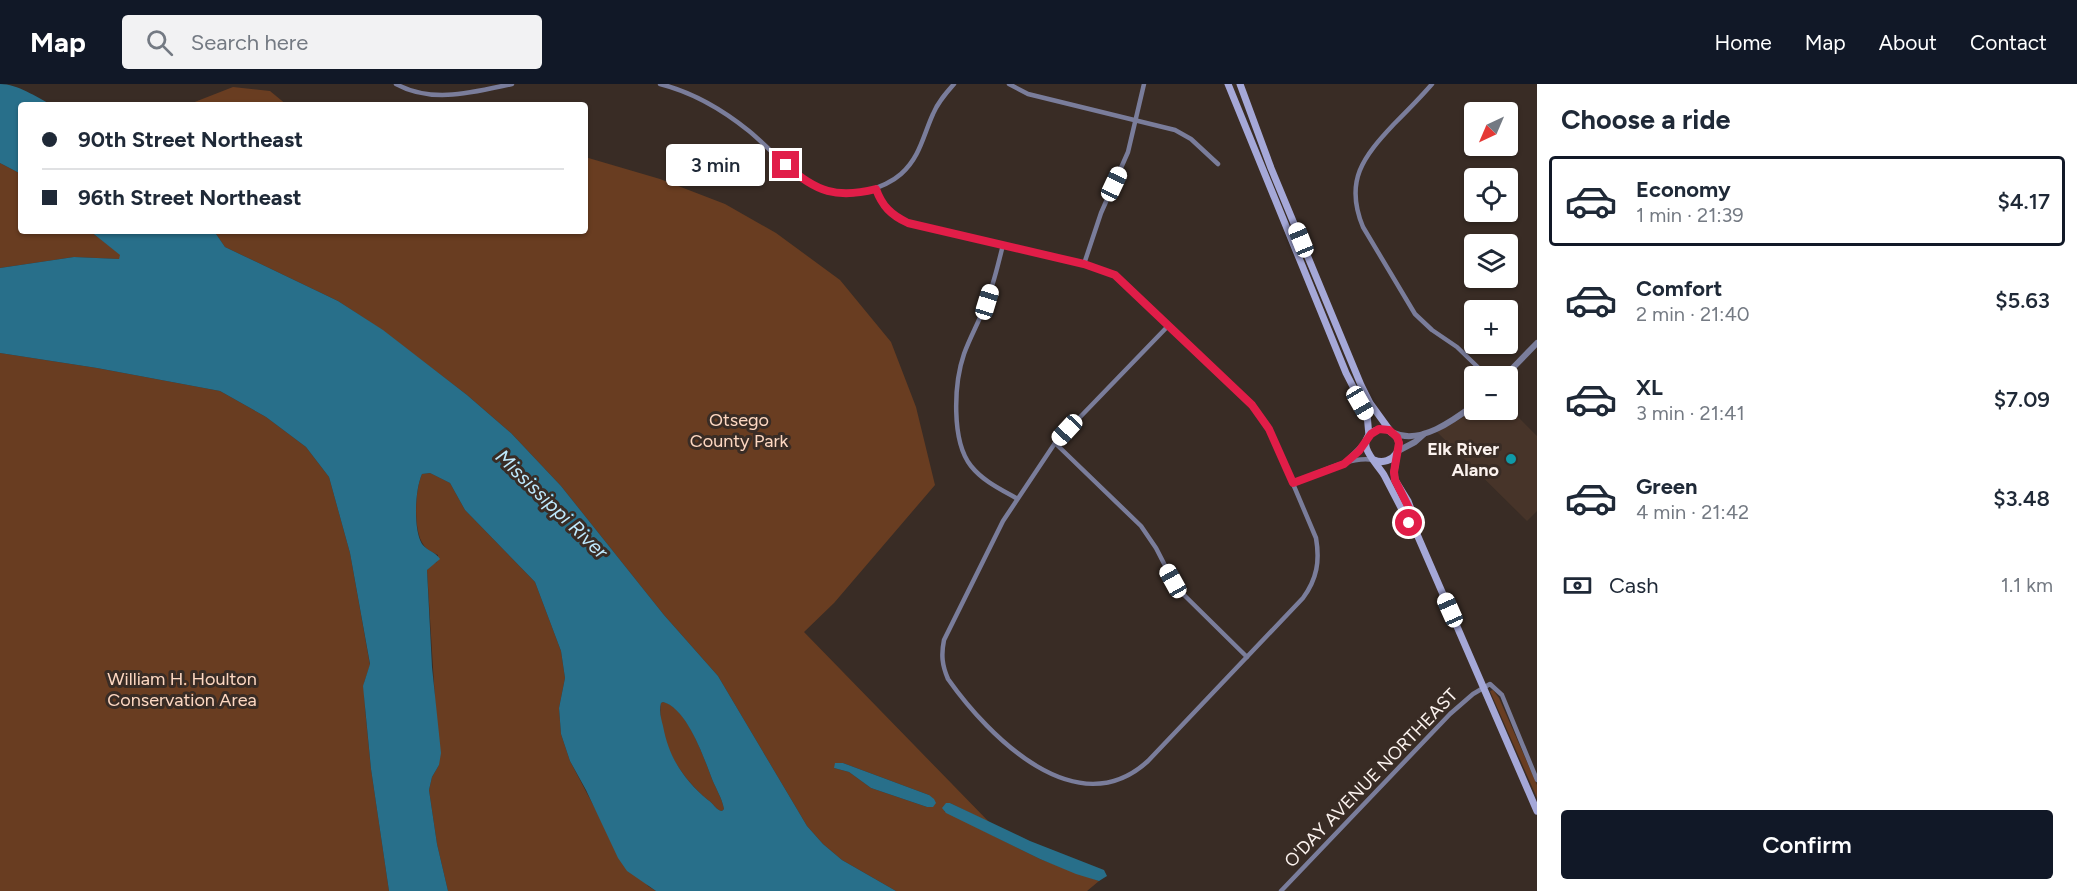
<!DOCTYPE html>
<meta charset="utf-8">
<style>
:root{--surface:#fff;--page:#f2f2f3;--text:#1f2937;--muted:#747a83;--line:#e0e1e3;--accent:#111827}
body{margin:0;font-family:Figtree,sans-serif;background:var(--page);color:var(--text);height:100vh;display:flex;flex-direction:column;font-size:22px;white-space:nowrap}
*{box-sizing:border-box;margin:0}
p{font-size:20px;color:var(--muted)}
.icon{flex:none;width:33px;height:33px;fill:none;stroke:currentColor;stroke-width:2;stroke-linecap:round;stroke-linejoin:round}
.map{position:relative;flex:1;overflow:hidden}
.drawer{display:flex;flex-direction:column;background:var(--surface);width:540px}
.drawer>*{flex:none}
.hud{position:absolute;left:18px;top:18px;width:570px;height:132px;border-radius:6px;box-shadow:0 2px 4px #0004;display:grid;align-content:center;height:132px;padding:0 24px;background:var(--surface)}
.needle{width:39px;rotate:224deg}
.controls{position:absolute;left:1464px;top:18px;display:grid;gap:12px}
.controls a{display:grid;place-items:center;width:54px;height:54px;border-radius:6px;background:var(--surface);box-shadow:0 2px 4px #0004;font-size:30px}
.end{position:absolute;width:27px;height:27px;margin:-14px;border:8px solid #e11d48;background:#fff;box-shadow:0 0 0 3px #fff}
.from{border-radius:50%}
.bubble{position:absolute;height:42px;border-radius:6px;background:var(--surface);box-shadow:0 2px 4px #0004;font-size:20px;font-weight:600;line-height:42px;text-align:center}
.car{position:absolute;width:18px;height:36px;margin:-18px -9px;border-radius:8px;box-shadow:0 0 4px 2px #0007;background:linear-gradient(#fff 24%,#345 0 40%,#fff 0 76%,#345 0 86%,#fff 0)}
.hud b{display:flex;align-items:center;gap:21px;height:57px;font-size:22px}
.hud b+b{border-top:2px solid var(--line)}
.hud i{width:15px;height:15px;background:var(--text)}
ul{padding:0;list-style:none}
li{display:flex;align-items:center;gap:18px;height:90px;margin:0 12px 9px;padding:0 12px;border:3px solid transparent;border-radius:6px}
li div{flex:1}
li b{display:block;font-size:22px}
li em{font-style:normal;font-weight:600}
li.on{border-color:var(--accent)}
li>.icon{width:54px;height:54px;stroke-width:1.5}
h2{padding:0 24px;font-size:27px;line-height:72px}
.pay{display:flex;align-items:center;gap:15px;height:66px;padding:0 24px;font-size:22px}
.pay p{margin-inline-start:auto}
.primary-button{display:flex;gap:12px;margin-top:auto;padding:12px 24px}
.primary-button a{flex:1;height:69px;border-radius:6px;background:var(--accent);color:#fff;font-size:24px;font-weight:600;line-height:69px;text-align:center}
header{display:flex;align-items:center;gap:36px;box-sizing:border-box;height:84px;padding:0 30px;background:var(--accent);color:#fff}
header strong{font-size:28px}
nav{display:flex;gap:33px;margin-inline-start:auto;font-size:21px}
.search{width:420px;height:54px;background:var(--page);display:flex;align-items:center;gap:15px;box-sizing:border-box;padding:0 21px;border-radius:6px;color:var(--muted);font-size:22px}
main{display:flex;flex:1;min-height:0}
.map>svg:first-child{display:block}
.built{fill:#473429}
.green{fill:#693d21;fill-rule:evenodd}
.water{fill:#286f8a;fill-rule:evenodd}
.lines{fill:none;stroke-linecap:round;stroke-linejoin:round}
.minor{stroke:#7a7d9b;stroke-width:4.5}
.tertiary{stroke:#7a7d9b;stroke-width:6}
.secondary{stroke:#a5a8d8;stroke-width:7}
.route{stroke:#e11d48;stroke-width:8}
.culture-dot{fill:#0f9aa8;stroke:#392c25;stroke-width:2}
.labels{text-anchor:middle;dominant-baseline:central;stroke-width:6;stroke-linejoin:round;paint-order:stroke}
.park-label{font-size:18px;fill:#fed8c2;stroke:#392c25}
.poi-label{font-size:18px;font-weight:bold;fill:#fbf2ee;stroke:#392c25;text-anchor:end}
.street-label{font-size:18px;fill:#fbf2ee;stroke:#392c25}
.water-label{font-size:20px;font-style:italic;fill:#bfeafe;stroke:#392c25}
</style>
<header>
<strong>Map</strong>
<div class="search"><svg class="icon" aria-label="search" viewBox="0 0 24 24"><circle cx="10" cy="10" r="6"/><path d="M15 15l6 6"/></svg>Search here</div>
<nav><a>Home</a><a>Map</a><a>About</a><a>Contact</a></nav>
</header>
<main>
<div class="map">
<svg width="1537" height="807" viewBox="0 0 1537 807">
<rect width="100%" height="100%" fill="#392c25"/>
<path class="built" d="M 1508,323 L 1537,352 L 1537,427 L 1527,437 L 1437,348 L 1477,326 L 1508,326 Z"/>
<g class="green">
<path d="M 233,3 L 270,7 L 287,21 L 187,21 Z"/>
<path d="M 585,73 L 660,95 L 725,120 L 776,149 L 840,196 L 891,258 L 916,323 L 935,401 L 834,519 L 804,548 L 990,739 L 950,719 L 944,727 L 1040,775 L 1099,797 L 1087,807 L 896,807 L 842,776 L 823,760 L 807,742 L 718,592 L 664,531 L 561,402 L 511,349 L 467,311 L 382,246 L 338,217 L 225,163 L 214,147 L 585,147 ZM 843,679 L 929,711 L 927,723 L 871,704 L 849,688 L 834,684 Z"/>
<path d="M 0,79 L 21,90 L 21,147 L 90,147 L 121,171 L 119,175 L 74,173 L 0,184 Z"/>
<path d="M 0,269 L 97,284 L 220,307 L 266,333 L 306,363 L 329,393 L 350,469 L 370,581 L 364,599 L 365,624 L 371,685 L 389,807 L 0,807 Z"/>
<path d="M 430,389 L 450,399 L 465,426 L 535,498 L 561,567 L 565,594 L 559,624 L 561,650 L 570,677 L 599,732 L 648,802 L 656,807 L 448,807 L 437,760 L 429,706 L 432,693 L 439,681 L 427,486 L 431,481 L 437,478 L 438,471 C 432,468 426,466 423,460 C 413,446 415,405 422,390 Z"/>
<path d="M 1493,606 L 1499,614 L 1537,701 L 1537,714 L 1490,607 Z"/>
<path d="M 663,618 C 687,623 704,674 712,695 C 716,705 722,714 724,725 L 722,727 C 716,726 714,720 708,716 C 681,694 656,656 661,619 Z"/>
</g>
<g class="water">
<path d="M 0,0 C 18,0 36,13 52,21 L 21,21 L 21,90 L 0,79 Z"/>
<path d="M 90,147 L 214,147 L 225,163 L 338,217 L 383,246 L 467,311 L 511,349 L 561,402 L 664,531 L 718,592 L 807,742 L 823,760 L 842,776 L 896,807 L 656,807 L 627,787 L 618,774 L 586,706 L 570,677 L 561,650 L 559,624 L 565,594 L 561,567 L 535,498 L 465,426 L 450,399 L 430,389 L 422,390 C 415,405 413,445 422,460 C 427,467 436,468 440,475 L 427,486 L 432,583 L 441,669 L 439,681 L 432,693 L 429,706 L 437,760 L 448,807 L 389,807 L 371,685 L 363,602 L 370,580 L 350,469 L 329,393 L 306,363 L 266,333 L 220,307 L 97,284 L 0,269 L 0,184 L 74,173 L 119,175 L 120,171 ZM 663,618 C 687,624 704,674 712,695 C 716,705 722,714 724,725 L 722,727 C 716,726 714,720 708,716 C 684,696 669,674 663,642 C 661,634 659,628 661,619 Z"/>
<path d="M 835,679 L 843,679 L 929,711 L 934,715 L 936,719 L 933,723 L 927,723 L 871,704 L 849,688 L 834,684 Z"/>
<path d="M 946,719 L 950,719 L 1030,757 L 1104,786 L 1107,792 L 1099,797 L 1076,790 L 1040,775 L 946,729 L 942,724 Z"/>
</g>
<g class="lines">
<g class="minor">
<path d="M 396,0 C 432,20 474,8 512,0"/>
<path d="M 660,0 C 692,8 723,26 749,47 C 783,75 814,121 864,108 C 878,104 891,99 901,90 C 920,73 923,52 933,30 C 938,18 946,9 954,0"/>
<path d="M 1009,0 L 1028,10 L 1175,46 L 1191,55 L 1218,80"/>
<path d="M 1432,0 C 1420,14 1407,27 1394,40 C 1363,73 1344,97 1363,143 L 1415,230 L 1432,246 L 1457,263 L 1487,292"/>
<path d="M 876,104 C 882,122 891,131 908,139 L 1084,180 L 1109,189 L 1120,194 L 1252,321 L 1274,355 L 1316,454 C 1320,477 1317,495 1303,514 L 1148,677 C 1077,742 989,653 948,595 C 942,581 941,571 944,556 L 1003,437 L 1055,359 L 1169,241"/>
<path d="M 1003,161 C 998,180 994,200 986,219 C 980,236 970,253 964,270 C 954,299 951,357 971,382 C 983,397 1000,405 1016,414"/>
<path d="M 1084,180 L 1101,129 L 1128,68 L 1144,0"/>
<path d="M 1055,359 L 1141,442 L 1156,464 L 1173,497 L 1183,510 L 1247,573"/>
<path d="M 1344,379 L 1365,358"/>
<path d="M 1293,399 C 1314,391 1352,371 1373,376"/>
<path d="M 1281,807 L 1450,630 L 1473,610 L 1490,600 L 1502,611 L 1537,696"/>
</g>
<g class="tertiary">
<path d="M 1505,292 L 1537,259"/>
<path d="M 1394,349 C 1420,361 1454,336 1474,321"/>
<path d="M 1398,367 L 1415,358 L 1424,350"/>
</g>
<g class="secondary">
<path d="M 1228,0 L 1346,289 L 1367,330 L 1369,352"/>
<path d="M 1240,0 L 1271,84 L 1361,301 L 1370,319 L 1391,348"/>
<path d="M 1397,369 L 1394,388 L 1395,396 L 1408,417 L 1415,436 L 1416,448"/>
<path d="M 1374,376 C 1392,384 1410,360 1391,348 C 1386,344 1379,344 1373,348 C 1354,360 1377,379 1384,391 L 1409,439 L 1416,448 L 1537,727"/>
</g>
</g>
<g class="lines">
<path class="route" d="M 786,81 C 816,108 837,115 876,105 C 882,122 891,131 908,139 L 1084,180 L 1115,191 L 1252,321 L 1269,345 L 1293,399 L 1344,380 L 1359,367 L 1371,350 L 1379,345 L 1389,346 L 1397,353 L 1399,359 L 1394,388 L 1395,396 L 1415,436 L 1416,448 L 1409,439"/>
</g>
<circle class="culture-dot" cx="1511" cy="375" r="6"/>
<g class="labels">
<g class="park-label">
<text x="739" y="336">Otsego<tspan x="739" dy="21">County Park</tspan></text>
<text x="182" y="595">William H. Houlton<tspan x="182" dy="21">Conservation Area</tspan></text>
</g>
<g class="poi-label">
<text x="1499" y="365">Elk River<tspan x="1499" dy="21">Alano</tspan></text>
</g>
<g class="street-label">
<text transform="translate(1371 694) rotate(-46)">O'DAY AVENUE NORTHEAST</text>
</g>
<g class="water-label">
<text transform="translate(552 420) rotate(44)">Mississippi River</text>
</g>
</g>
</svg>
<div class="controls">
<a><svg class="needle" viewBox="-14 -14 28 28"><path d="M0-13l5 13h-10z" fill="#e53935"/><path d="M0 13l5-13h-10z" fill="#747a83"/></svg></a>
<a><svg class="icon" aria-label="locate" viewBox="0 0 24 24"><circle cx="12" cy="12" r="6"/><path d="M12 2v4M12 18v4M2 12h4M18 12h4"/></svg></a>
<a><svg class="icon" aria-label="layers" viewBox="0 0 24 24"><path d="M12 4l9 5-9 5-9-5zM3 14l9 5 9-5"/></svg></a>
<a>+</a>
<a>−</a>
</div>
<i class="end from" style="left:1409px;top:439px"></i>
<i class="end" style="left:786px;top:81px"></i>
<div class="bubble" style="left:666px;top:60px;width:99px">3 min</div>
<i class="car" style="left:1114px;top:100px;rotate:25deg"></i>
<i class="car" style="left:1301px;top:156px;rotate:338deg"></i>
<i class="car" style="left:987px;top:218px;rotate:17deg"></i>
<i class="car" style="left:1360px;top:319px;rotate:150deg"></i>
<i class="car" style="left:1067px;top:346px;rotate:223deg"></i>
<i class="car" style="left:1173px;top:497px;rotate:331deg"></i>
<i class="car" style="left:1450px;top:526px;rotate:336deg"></i>
<div class="hud">
<b><i class="from"></i>90th Street Northeast</b>
<b><i></i>96th Street Northeast</b>
</div>
</div>
<section class="drawer">
<h2>Choose a ride</h2>
<ul>
<li class="on"><svg class="icon" aria-label="car" viewBox="0 0 24 24"><path d="M5 17H2v-5l4-1 3-4h7l3 4 3 1v5h-3M9 17h6M6 11h13"/><circle cx="7" cy="17" r="2"/><circle cx="17" cy="17" r="2"/></svg><div><b>Economy</b><p>1 min · 21:39</p></div><em>$4.17</em></li>
<li><svg class="icon" aria-label="car" viewBox="0 0 24 24"><path d="M5 17H2v-5l4-1 3-4h7l3 4 3 1v5h-3M9 17h6M6 11h13"/><circle cx="7" cy="17" r="2"/><circle cx="17" cy="17" r="2"/></svg><div><b>Comfort</b><p>2 min · 21:40</p></div><em>$5.63</em></li>
<li><svg class="icon" aria-label="car" viewBox="0 0 24 24"><path d="M5 17H2v-5l4-1 3-4h7l3 4 3 1v5h-3M9 17h6M6 11h13"/><circle cx="7" cy="17" r="2"/><circle cx="17" cy="17" r="2"/></svg><div><b>XL</b><p>3 min · 21:41</p></div><em>$7.09</em></li>
<li><svg class="icon" aria-label="car" viewBox="0 0 24 24"><path d="M5 17H2v-5l4-1 3-4h7l3 4 3 1v5h-3M9 17h6M6 11h13"/><circle cx="7" cy="17" r="2"/><circle cx="17" cy="17" r="2"/></svg><div><b>Green</b><p>4 min · 21:42</p></div><em>$3.48</em></li>
</ul>
<div class="pay"><svg class="icon" aria-label="cash" viewBox="0 0 24 24"><path d="M3 7h18v10H3z"/><circle cx="12" cy="12" r="2"/></svg>Cash<p>1.1 km</p></div>
<div class="primary-button"><a>Confirm</a></div>
</section>
</main>
